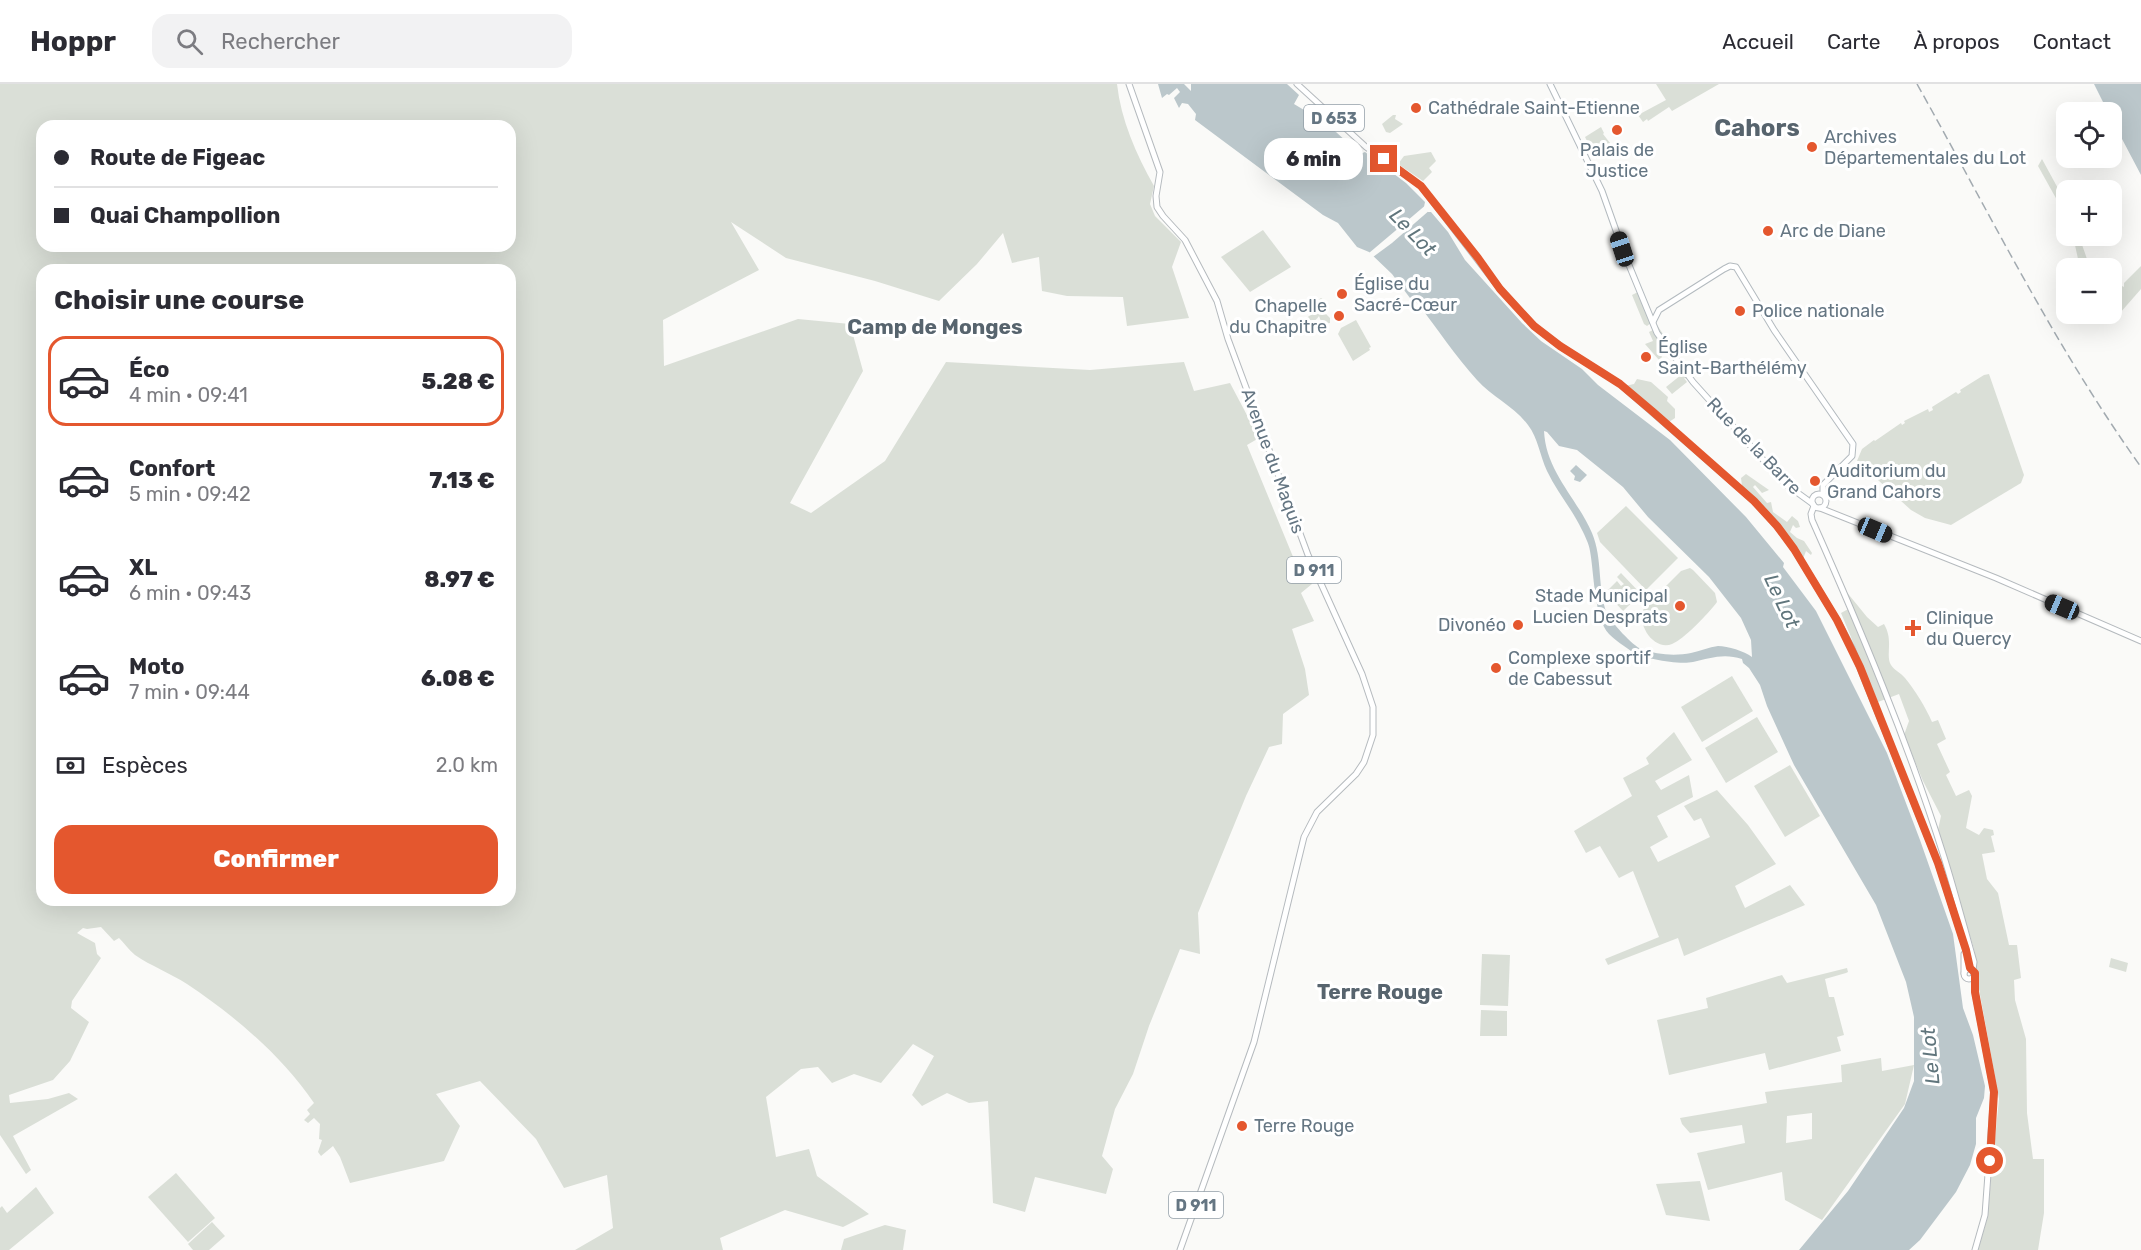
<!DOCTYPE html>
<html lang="fr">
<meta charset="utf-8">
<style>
:root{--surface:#fff;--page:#f2f2f3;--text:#2b2b33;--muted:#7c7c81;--line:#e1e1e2;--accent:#e4572e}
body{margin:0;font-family:Rubik,sans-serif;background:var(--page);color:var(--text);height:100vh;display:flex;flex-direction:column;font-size:22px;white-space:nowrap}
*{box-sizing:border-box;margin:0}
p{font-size:20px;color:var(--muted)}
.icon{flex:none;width:33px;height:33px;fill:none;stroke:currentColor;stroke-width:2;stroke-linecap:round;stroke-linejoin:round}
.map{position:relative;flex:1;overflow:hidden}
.drawer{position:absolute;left:36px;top:180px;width:480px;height:642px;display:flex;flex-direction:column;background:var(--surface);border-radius:18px;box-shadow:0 6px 24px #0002}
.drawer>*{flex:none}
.guide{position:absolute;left:36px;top:36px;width:480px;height:132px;border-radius:18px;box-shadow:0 6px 24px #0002;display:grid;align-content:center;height:132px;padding:0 18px;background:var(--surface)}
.tools{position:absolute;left:2056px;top:18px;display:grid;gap:12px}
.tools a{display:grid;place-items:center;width:66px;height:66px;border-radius:12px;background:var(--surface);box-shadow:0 6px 24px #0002;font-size:30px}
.end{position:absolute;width:27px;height:27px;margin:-14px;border:8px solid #e4572e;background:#fff;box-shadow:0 0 0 3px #fff}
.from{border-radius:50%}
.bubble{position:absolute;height:42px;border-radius:18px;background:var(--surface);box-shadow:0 6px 24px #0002;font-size:20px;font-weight:800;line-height:42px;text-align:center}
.car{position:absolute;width:18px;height:36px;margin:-18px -9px;border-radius:8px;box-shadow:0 0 4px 2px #0007;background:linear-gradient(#222 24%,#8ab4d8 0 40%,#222 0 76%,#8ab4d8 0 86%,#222 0)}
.guide b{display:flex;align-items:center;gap:21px;height:57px;font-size:22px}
.guide b+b{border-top:2px solid var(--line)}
.guide i{width:15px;height:15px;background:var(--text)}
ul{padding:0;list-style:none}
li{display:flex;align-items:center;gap:18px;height:90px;margin:0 12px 9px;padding:0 6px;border:3px solid transparent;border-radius:18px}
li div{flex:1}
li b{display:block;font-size:22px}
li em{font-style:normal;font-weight:800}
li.active{border-color:var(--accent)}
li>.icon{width:54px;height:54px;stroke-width:1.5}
h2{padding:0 18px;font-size:27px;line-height:72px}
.pay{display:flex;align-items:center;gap:15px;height:66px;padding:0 18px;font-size:22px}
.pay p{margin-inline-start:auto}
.button{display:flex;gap:12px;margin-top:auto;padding:12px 18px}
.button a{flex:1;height:69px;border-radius:18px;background:var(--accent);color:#fff;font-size:24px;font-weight:800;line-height:69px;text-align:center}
header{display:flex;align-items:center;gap:36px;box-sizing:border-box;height:84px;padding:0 30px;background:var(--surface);border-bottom:2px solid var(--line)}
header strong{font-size:28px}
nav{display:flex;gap:33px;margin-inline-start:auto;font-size:21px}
.search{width:420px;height:54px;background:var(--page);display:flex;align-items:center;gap:15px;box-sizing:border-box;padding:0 21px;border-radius:18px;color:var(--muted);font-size:22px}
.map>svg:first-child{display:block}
.green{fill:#dadfd7;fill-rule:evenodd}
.water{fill:#bbc7cb;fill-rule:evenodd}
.pier{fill:#fafaf8}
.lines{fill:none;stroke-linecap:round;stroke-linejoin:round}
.secondary-casing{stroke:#b3babf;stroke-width:7}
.primary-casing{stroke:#b5babe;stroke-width:7}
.secondary{stroke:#fff;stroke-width:5}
.primary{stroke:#fff;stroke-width:5}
.rail{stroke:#a2aab0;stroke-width:1.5;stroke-dasharray:9 4.5;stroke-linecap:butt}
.route{stroke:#e4572e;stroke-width:8}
.poi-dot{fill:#e4572e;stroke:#fff;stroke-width:2}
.labels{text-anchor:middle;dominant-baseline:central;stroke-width:6;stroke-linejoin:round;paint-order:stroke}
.shield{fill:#fff;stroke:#939fa8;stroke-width:1.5}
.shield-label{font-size:16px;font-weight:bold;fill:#657683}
.poi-label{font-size:18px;fill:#657683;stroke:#fff;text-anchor:start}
.street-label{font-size:18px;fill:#657683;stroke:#fff}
.water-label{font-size:20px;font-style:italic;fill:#60757c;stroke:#fff}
.quarter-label{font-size:21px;font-weight:bold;fill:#57646e;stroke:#fff}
.district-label{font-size:24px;font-weight:bold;fill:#57646e;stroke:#fff}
</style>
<header>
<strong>Hoppr</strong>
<div class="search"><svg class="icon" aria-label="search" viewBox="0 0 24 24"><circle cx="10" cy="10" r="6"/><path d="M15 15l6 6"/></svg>Rechercher</div>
<nav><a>Accueil</a><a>Carte</a><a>À propos</a><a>Contact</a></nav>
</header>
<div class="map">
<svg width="2141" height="1166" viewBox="0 0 2141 1166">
<rect width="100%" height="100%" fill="#fafaf8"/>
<g class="green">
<path d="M 0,0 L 1117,0 C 1121,36 1136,70 1154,102 L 1150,120 L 1155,132 L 1181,158 L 1172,183 L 1189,234 L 1127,242 L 1123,213 L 1067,212 L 1042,207 L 1039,173 L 1012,179 L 1003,149 L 977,180 L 939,217 L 875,197 L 786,174 L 731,138 L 759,186 L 663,236 L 664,282 L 798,235 L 850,240 L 863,287 L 790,419 L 811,429 L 885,377 L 946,278 L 1090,286 L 1184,278 L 1194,307 L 1230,299 L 1259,354 L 1247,361 L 1296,480 L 1305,483 L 1312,500 L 1301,509 L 1314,537 L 1292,545 L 1305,585 L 1309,611 L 1283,630 L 1282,660 L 1269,663 L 1246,712 L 1198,829 L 1200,870 L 1180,865 L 1149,942 L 1133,990 L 1115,1025 L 1102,1072 L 1113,1085 L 1106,1110 L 1035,1093 L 1025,1128 L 993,1119 L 988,1017 L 969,1019 L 947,1009 L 922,1022 L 912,1011 L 934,972 L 913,960 L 881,999 L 854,990 L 832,999 L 818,983 L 801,985 L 766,1013 L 776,1073 L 809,1065 L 817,1092 L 869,1130 L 843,1143 L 785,1126 L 720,1154 L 723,1166 L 575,1166 L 613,1144 L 607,1091 L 564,1104 L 536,1055 L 480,997 L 436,1010 L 460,1042 L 444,1077 L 350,1099 L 340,1073 L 333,1062 L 321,1072 L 318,1068 L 322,1056 L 319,1055 L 320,1040 L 314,1034 L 308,1039 L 304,1036 L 310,1030 L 307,1026 L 314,1019 C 281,971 235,932 187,900 C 170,889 151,882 135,871 C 129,866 124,859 119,854 L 114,857 L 101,843 L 87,845 L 83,844 L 77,849 L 95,859 L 97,870 L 101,874 L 72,917 L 71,924 L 89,938 L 70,977 L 53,996 L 9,1011 L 10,1019 L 48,1015 L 69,1009 L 78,1015 L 13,1052 L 31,1086 L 26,1090 L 0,1051 ZM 42,42 L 510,42 L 510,162 L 42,162 ZM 42,186 L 510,186 L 510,816 L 42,816 Z"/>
<path d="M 1656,0 L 1719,0 L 1672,27 L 1669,23 L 1648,37 L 1647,35 L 1643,38 L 1638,31 L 1666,16 Z"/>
<path d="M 1393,31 L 1396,31 L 1395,35 L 1403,40 L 1390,49 L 1386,48 L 1382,40 Z"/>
<path d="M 1601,43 L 1604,49 L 1603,50 L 1614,64 L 1596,75 L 1585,53 Z"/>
<path d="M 1431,68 L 1436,77 L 1429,84 L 1432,88 L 1423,97 L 1398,80 L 1404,72 Z"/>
<path d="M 2042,75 L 2067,121 L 2067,134 L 2038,82 Z"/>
<path d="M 1263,146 L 1291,183 L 1250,208 L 1221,173 Z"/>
<path d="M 2073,152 L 2079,152 L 2087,175 L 2093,184 L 2080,184 Z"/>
<path d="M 2141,182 L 2141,205 L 2120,229 L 2108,236 L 2095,231 L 2094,230 L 2112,230 L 2112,207 L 2120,201 L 2124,203 L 2124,199 Z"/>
<path d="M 1638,208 L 1651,239 L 1647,242 L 1644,240 L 1632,211 Z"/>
<path d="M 1321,214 L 1329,220 L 1325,229 L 1330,234 L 1330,239 L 1322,240 L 1319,232 C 1315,239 1306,240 1301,246 L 1296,245 L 1294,242 L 1296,240 L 1316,228 L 1314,219 Z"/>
<path d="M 1356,236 L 1371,263 L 1369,264 L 1370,266 L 1353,277 L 1338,250 L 1341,244 Z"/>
<path d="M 1655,238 L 1673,265 L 1671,269 L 1666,267 L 1659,268 L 1662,273 L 1659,276 L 1645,260 L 1653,257 L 1649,248 L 1653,246 Z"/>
<path d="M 1675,268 L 1691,292 L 1689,295 L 1684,294 L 1687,298 L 1672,310 L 1666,303 L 1681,291 L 1674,278 Z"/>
<path d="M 1989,290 L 2024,391 L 2021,399 L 1951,441 L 1925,434 L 1911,426 L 1857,377 L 1862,365 L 1874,356 L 1875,357 L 1901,339 L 1902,341 L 1905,339 L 1904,337 L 1928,325 L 1929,328 L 1933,326 L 1932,323 L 1956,308 L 1958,310 L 1961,308 L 1960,306 L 1984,291 Z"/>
<path d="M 1637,295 L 1651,298 L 1668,313 L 1667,317 L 1675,325 L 1675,334 L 1669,338 L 1665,336 L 1625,302 L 1634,300 Z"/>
<path d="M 1746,390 L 1769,406 L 1762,409 L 1755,401 L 1753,403 L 1767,419 L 1771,418 L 1773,428 L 1787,438 L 1792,432 L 1798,437 L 1800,443 L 1796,444 L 1793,441 L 1790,448 L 1797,454 L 1804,457 L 1812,469 L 1811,471 L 1806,467 L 1803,475 L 1789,453 L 1760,420 L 1759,417 L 1742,402 L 1741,394 Z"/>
<path d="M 1626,422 L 1678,474 L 1646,506 L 1600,458 L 1597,449 Z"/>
<path d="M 1690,484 L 1693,486 L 1715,509 L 1717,518 C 1709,529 1684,555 1672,560 C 1654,567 1636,541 1644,524 L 1681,487 Z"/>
<path d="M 1621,489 L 1641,510 L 1623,527 L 1610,513 L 1611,511 L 1607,507 L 1617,497 L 1621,502 L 1624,500 L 1617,493 Z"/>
<path d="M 1845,506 L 1867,533 L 1878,543 L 1884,540 C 1894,557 1885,571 1891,581 C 1894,586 1901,589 1905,594 C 1915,606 1926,624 1932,638 L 1938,636 L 1946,655 L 1937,660 L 1950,688 L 1946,691 L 1956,712 L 1969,706 L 1972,712 L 1966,744 L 1979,751 L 1984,744 L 1993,746 L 1994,751 L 1991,752 L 1995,768 L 1982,770 L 1987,795 L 1998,809 L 2009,861 L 2017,861 L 2021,894 L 2014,896 L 2015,916 L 2026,955 L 2027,1029 L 2033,1075 L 2044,1075 L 2044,1129 L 2038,1166 L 1978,1166 L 1987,1135 L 1999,1015 L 1977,894 L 1974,865 L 1938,746 L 1941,732 L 1923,697 L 1904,651 L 1909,637 L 1899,610 L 1878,618 L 1841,529 L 1852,523 Z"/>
<path d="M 1732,592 L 1753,627 L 1702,658 L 1681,623 Z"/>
<path d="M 1757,633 L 1778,668 L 1726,699 L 1705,664 Z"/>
<path d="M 1674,648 L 1692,676 L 1655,697 L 1661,706 L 1689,691 L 1693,713 L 1657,732 L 1668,753 L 1650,763 L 1658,778 L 1710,753 L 1701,734 L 1694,737 L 1684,722 L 1717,706 L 1748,741 L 1776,780 L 1735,802 L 1745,824 L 1790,801 L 1805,821 L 1684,872 L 1678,854 L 1608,881 L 1605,875 L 1659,853 L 1633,787 L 1619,794 L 1600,762 L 1586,769 L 1574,747 L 1632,712 L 1623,694 L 1649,680 L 1646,674 Z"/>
<path d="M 1790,681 L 1820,732 L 1785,753 L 1754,702 Z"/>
<path d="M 1482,870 L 1510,871 L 1508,922 L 1480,921 Z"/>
<path d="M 2111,874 L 2128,879 L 2126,888 L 2109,883 Z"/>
<path d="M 1847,884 L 1848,888 L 1846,889 L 1825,895 L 1829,913 L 1834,913 L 1844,951 L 1837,953 L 1841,967 L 1769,986 L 1765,969 L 1669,991 L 1657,936 L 1708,924 L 1706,914 L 1782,891 L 1787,899 Z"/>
<path d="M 1481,926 L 1507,927 L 1507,952 L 1480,952 Z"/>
<path d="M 1881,974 L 1882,987 L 1914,981 L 1905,1020 L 1822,1136 L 1785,1116 L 1782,1088 L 1708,1106 L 1697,1069 L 1745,1059 L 1742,1041 L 1690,1049 L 1682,1040 L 1680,1034 L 1767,1019 L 1765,1008 L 1842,998 L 1841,981 ZM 1812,1029 L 1812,1055 L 1786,1059 L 1787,1032 Z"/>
<path d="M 176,1089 L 215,1134 L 188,1158 L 148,1113 Z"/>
<path d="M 1700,1097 L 1710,1137 L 1666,1131 L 1656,1100 Z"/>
<path d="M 36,1103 L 54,1129 L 9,1166 L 0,1166 L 0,1124 L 2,1122 L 7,1129 Z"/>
<path d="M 212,1138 L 225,1152 L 209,1166 L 193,1166 L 188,1160 Z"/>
<path d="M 885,1141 L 906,1146 L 903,1166 L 841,1166 L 844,1155 Z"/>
</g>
<g class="water">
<path d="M 1158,0 L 1184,0 L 1191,7 L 1191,0 L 1287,0 L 1299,11 L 1294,20 L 1304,26 L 1309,20 L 1324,37 L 1360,70 L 1365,68 L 1406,99 L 1425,118 L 1424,123 L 1428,128 L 1431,128 L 1448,148 L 1465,176 L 1522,239 L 1541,257 L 1582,285 L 1598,301 L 1670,356 L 1746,433 L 1784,479 L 1783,483 L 1816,527 L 1887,669 L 1920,756 L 1953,850 L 1963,924 L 1973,951 L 1985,1002 L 1984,1014 L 1976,1034 L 1976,1060 L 1970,1081 L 1956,1108 L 1920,1156 L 1909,1166 L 1799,1166 L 1848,1107 L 1904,1024 L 1914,997 L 1914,933 L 1906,898 L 1876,821 L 1794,681 L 1767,622 L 1760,601 L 1749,584 L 1743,579 L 1742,575 C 1724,569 1710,574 1693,578 C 1679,581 1643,575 1631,567 C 1624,562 1615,556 1609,550 C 1594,534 1594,488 1590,467 C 1589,460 1585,452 1582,446 C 1572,425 1557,408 1547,387 C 1540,372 1538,354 1528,341 C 1514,322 1492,313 1477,296 C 1456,273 1437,244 1418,220 L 1410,214 L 1392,190 L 1369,168 L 1357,163 L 1338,139 L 1323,131 L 1195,36 L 1196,30 L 1188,20 L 1182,19 L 1179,24 L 1174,14 L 1180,8 L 1177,4 L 1169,11 L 1167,10 L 1162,14 ZM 1544,347 L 1547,348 L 1559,362 L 1577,366 L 1623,403 L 1648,433 L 1709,493 L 1741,534 L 1751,556 L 1752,573 C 1744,567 1728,562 1718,562 C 1709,563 1700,567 1691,569 C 1676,572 1657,571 1641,565 C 1633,562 1611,538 1607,530 C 1597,504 1603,475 1592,449 C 1577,414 1546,388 1544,347 Z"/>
<path d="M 2094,0 L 2141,0 L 2141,91 L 2112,36 L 2112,28 L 2108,28 Z"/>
<path d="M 1576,381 L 1587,391 L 1580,398 L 1574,396 L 1575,392 L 1570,387 Z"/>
</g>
<path class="pier" d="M 1427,120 L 1431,125 L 1392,159 L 1373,173 L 1369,169 Z"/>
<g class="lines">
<g class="secondary-casing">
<g id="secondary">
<path d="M 1550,0 L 1602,107 L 1624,169 L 1657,249 L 1693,298 L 1784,399 L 1813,420"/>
<path d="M 1653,238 L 1659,226 L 1724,185 L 1730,182 L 1736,183 L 1774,246 L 1853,360 L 1852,372 L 1823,401 L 1823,411"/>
</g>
</g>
<g class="primary-casing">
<g id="primary">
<path d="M 1129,0 L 1160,88 L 1156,112 L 1157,123 L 1163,132 L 1185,156 L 1217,217 L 1228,255 L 1308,471 L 1362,590 L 1373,623 L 1373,651 L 1364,678 L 1356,690 L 1317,728 L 1304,753 L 1254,958 L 1180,1166"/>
<path d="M 1297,0 L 1366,63 L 1421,102 L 1500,205 L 1534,242 L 1560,262 L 1620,300 L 1754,417 L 1777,442 L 1794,465 L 1837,536 L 1852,564 L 1938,779 L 1966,866 L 1969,884"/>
<circle cx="1819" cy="417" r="7"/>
<path d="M 1814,422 L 1811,430 L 1812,436 C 1861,546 1908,658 1944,773 C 1955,808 1964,843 1974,878 L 1973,886"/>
<path d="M 1820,424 L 1996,494 L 2141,557"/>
<path d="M 1964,870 L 1964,889"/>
<circle cx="1969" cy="890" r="5"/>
<path d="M 1974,892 L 1975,908 L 1994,1008 L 1985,1131 L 1975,1166"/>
</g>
</g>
<use href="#secondary" class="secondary"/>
<use href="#primary" class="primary"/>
<path class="rail" d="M 1917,0 C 1989,128 2055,263 2141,383"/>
</g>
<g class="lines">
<path class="route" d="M 1384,75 L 1421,102 L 1478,174 L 1500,205 L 1534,242 L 1560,262 L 1620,300 L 1652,327 L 1754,417 L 1777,442 L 1794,465 L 1837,536 L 1860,583 L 1938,779 L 1966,866 L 1970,884 L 1975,889 L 1975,908 L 1994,1008 L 1990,1077"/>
</g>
<g class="poi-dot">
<circle cx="1416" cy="24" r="6"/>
<circle cx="1617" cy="46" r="6"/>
<circle cx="1812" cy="63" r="6"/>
<circle cx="1768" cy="147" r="6"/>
<circle cx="1342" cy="210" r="6"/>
<circle cx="1740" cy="227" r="6"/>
<circle cx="1339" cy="232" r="6"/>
<circle cx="1646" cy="273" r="6"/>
<circle cx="1815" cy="397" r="6"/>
<circle cx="1680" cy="522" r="6"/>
<circle cx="1518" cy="541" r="6"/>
<path d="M1910 535h6v6h6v6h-6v6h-6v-6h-6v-6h6z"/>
<circle cx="1496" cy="584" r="6"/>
<circle cx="1242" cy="1042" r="6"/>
</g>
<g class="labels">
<g class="shield">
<rect x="1304" y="21" width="60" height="26" rx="4.5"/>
<rect x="1287" y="473" width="54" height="26" rx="4.5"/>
<rect x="1169" y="1108" width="54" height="26" rx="4.5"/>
</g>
<g class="shield-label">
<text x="1334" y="34">D 653</text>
<text x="1314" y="486">D 911</text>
<text x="1196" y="1121">D 911</text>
</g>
<g class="poi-label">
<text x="1428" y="24">Cathédrale Saint-Etienne</text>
<text x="1824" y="53">Archives<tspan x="1824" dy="21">Départementales du Lot</tspan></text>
<text x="1617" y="66" text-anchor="middle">Palais de<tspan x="1617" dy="21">Justice</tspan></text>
<text x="1780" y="147">Arc de Diane</text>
<text x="1354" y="200">Église du<tspan x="1354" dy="21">Sacré-Cœur</tspan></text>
<text x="1327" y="222" text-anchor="end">Chapelle<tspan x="1327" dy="21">du Chapitre</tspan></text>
<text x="1752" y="227">Police nationale</text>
<text x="1658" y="263">Église<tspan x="1658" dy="21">Saint-Barthélémy</tspan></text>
<text x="1827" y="387">Auditorium du<tspan x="1827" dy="21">Grand Cahors</tspan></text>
<text x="1668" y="512" text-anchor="end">Stade Municipal<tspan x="1668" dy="21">Lucien Desprats</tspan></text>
<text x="1926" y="534">Clinique<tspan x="1926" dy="21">du Quercy</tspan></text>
<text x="1506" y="541" text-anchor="end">Divonéo</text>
<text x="1508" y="574">Complexe sportif<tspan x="1508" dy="21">de Cabessut</tspan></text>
<text x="1254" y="1042">Terre Rouge</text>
</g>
<g class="street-label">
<text transform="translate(1754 362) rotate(46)">Rue de la Barre</text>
<text transform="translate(1273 377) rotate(70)">Avenue du Maquis</text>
</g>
<g class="water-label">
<text transform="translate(1413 148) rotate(46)">Le Lot</text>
<text transform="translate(1782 517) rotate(65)">Le Lot</text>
<text transform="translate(1930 972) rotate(-95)">Le Lot</text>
</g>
<g class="quarter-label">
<text x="935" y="242">Camp de Monges</text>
<text x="1380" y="907">Terre Rouge</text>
</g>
<g class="district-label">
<text x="1757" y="44">Cahors</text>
</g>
</g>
</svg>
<div class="tools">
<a><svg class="icon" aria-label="locate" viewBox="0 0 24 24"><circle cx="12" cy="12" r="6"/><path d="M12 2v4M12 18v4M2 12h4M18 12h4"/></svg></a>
<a>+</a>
<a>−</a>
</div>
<i class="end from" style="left:1990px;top:1077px"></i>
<i class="end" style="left:1384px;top:75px"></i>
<div class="bubble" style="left:1264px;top:54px;width:99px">6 min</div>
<i class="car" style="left:1622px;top:165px;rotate:342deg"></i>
<i class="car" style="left:1875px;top:446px;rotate:113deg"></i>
<i class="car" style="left:2062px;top:523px;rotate:293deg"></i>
<div class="guide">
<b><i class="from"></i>Route de Figeac</b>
<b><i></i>Quai Champollion</b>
</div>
<section class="drawer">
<h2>Choisir une course</h2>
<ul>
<li class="active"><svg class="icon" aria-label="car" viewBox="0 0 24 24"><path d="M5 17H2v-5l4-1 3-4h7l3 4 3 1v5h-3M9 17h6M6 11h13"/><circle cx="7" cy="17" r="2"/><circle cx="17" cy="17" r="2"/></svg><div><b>Éco</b><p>4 min · 09:41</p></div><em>5.28 €</em></li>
<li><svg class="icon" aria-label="car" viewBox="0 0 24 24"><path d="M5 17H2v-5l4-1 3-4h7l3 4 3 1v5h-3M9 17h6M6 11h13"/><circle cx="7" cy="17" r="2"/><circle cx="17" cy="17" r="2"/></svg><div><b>Confort</b><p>5 min · 09:42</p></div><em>7.13 €</em></li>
<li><svg class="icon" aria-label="car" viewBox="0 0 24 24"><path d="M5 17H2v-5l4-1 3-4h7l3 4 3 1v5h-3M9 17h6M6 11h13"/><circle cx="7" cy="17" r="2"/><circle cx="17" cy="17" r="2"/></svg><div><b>XL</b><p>6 min · 09:43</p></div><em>8.97 €</em></li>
<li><svg class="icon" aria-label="car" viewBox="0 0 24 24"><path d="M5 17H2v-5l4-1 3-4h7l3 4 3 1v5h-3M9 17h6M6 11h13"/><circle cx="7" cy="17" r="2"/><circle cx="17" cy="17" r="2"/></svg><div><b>Moto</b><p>7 min · 09:44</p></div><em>6.08 €</em></li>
</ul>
<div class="pay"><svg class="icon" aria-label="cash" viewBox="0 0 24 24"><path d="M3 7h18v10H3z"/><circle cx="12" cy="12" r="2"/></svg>Espèces<p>2.0 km</p></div>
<div class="button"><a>Confirmer</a></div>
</section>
</div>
